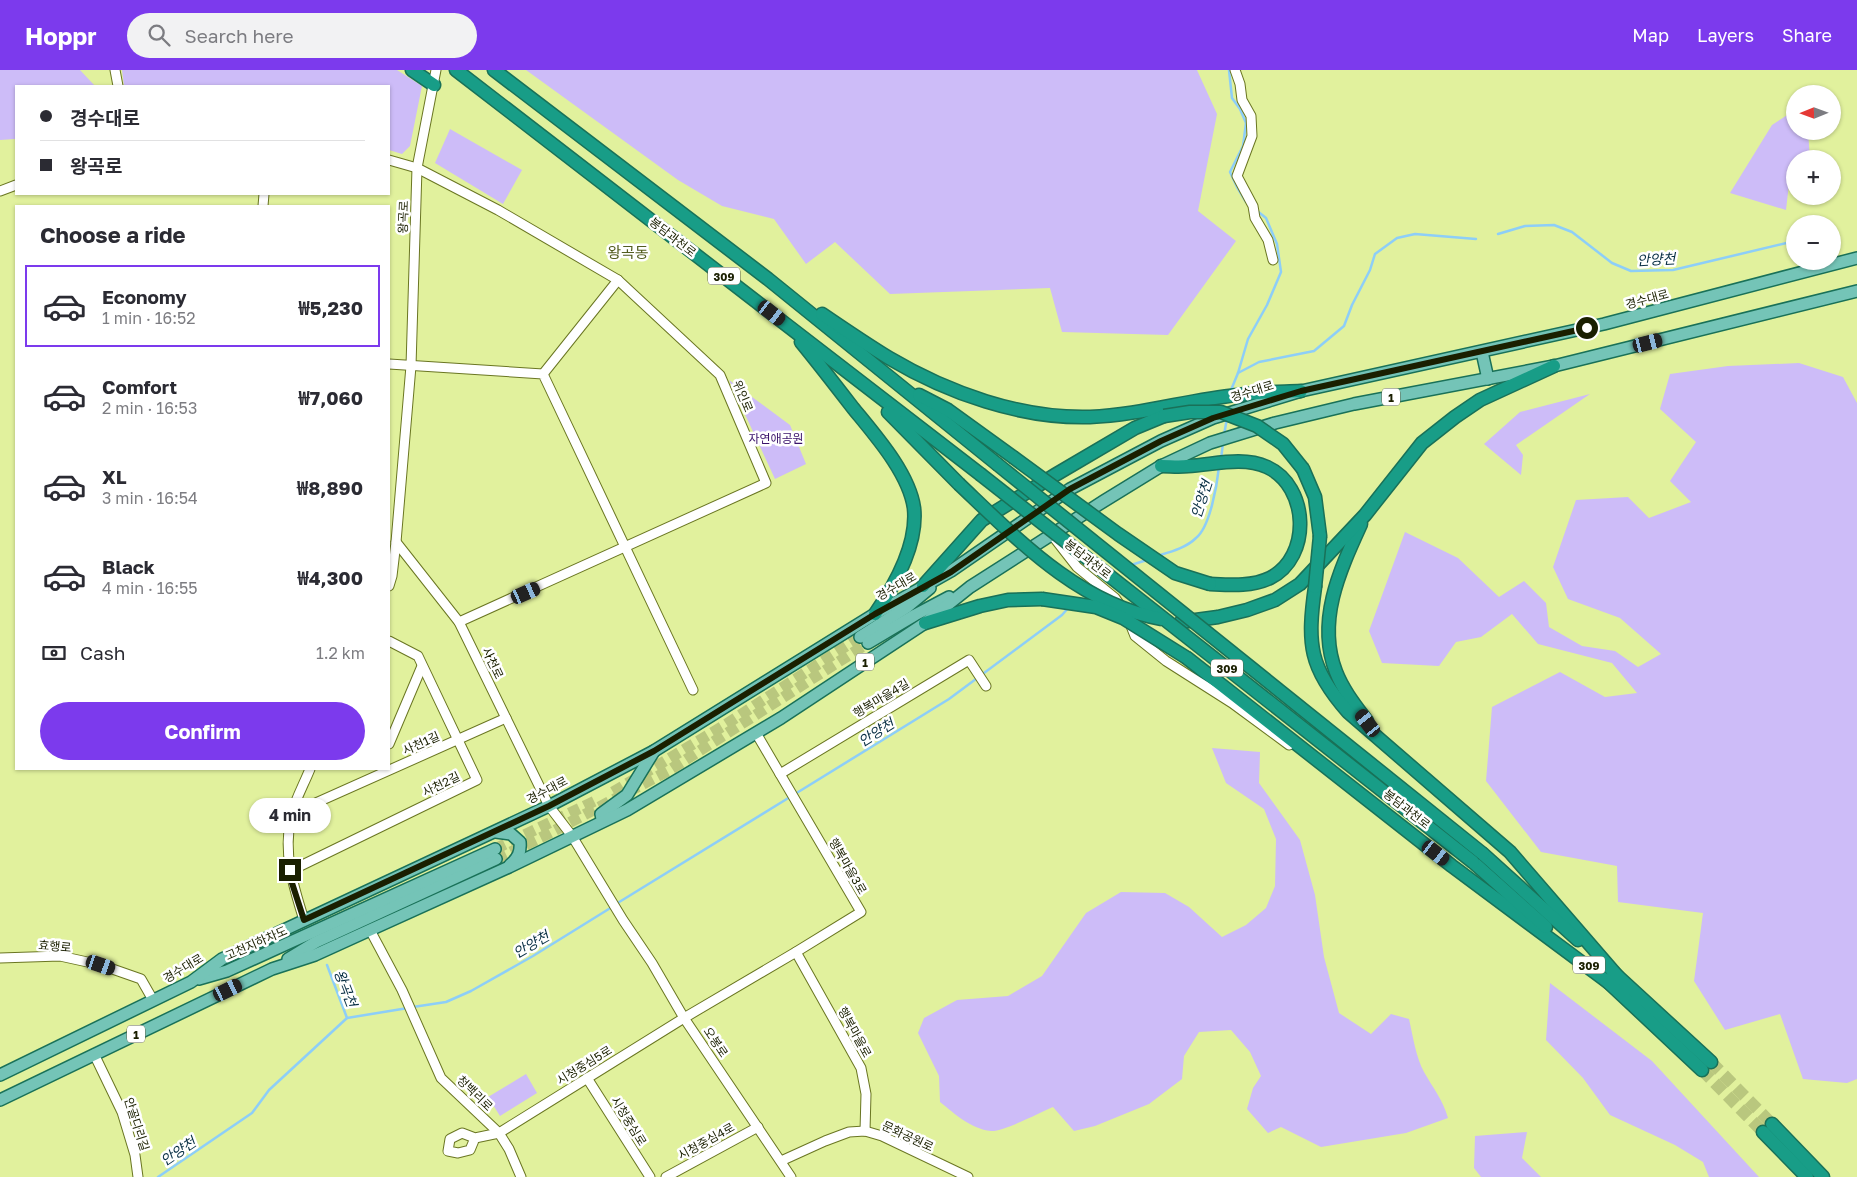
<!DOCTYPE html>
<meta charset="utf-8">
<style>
:root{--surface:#fff;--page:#f2f2f3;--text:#2b2b33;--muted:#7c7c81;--line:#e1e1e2;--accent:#7c3aed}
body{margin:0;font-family:"Golos Text","Noto Sans KR",sans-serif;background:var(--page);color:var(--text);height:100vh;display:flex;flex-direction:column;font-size:19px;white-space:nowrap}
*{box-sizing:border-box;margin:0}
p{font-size:16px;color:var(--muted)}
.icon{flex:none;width:28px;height:28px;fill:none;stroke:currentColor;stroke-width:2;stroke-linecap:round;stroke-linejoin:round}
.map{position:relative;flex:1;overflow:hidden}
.sheet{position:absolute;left:15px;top:135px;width:375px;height:565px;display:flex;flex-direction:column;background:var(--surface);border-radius:0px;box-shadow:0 1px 4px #0004}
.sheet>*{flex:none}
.hud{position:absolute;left:15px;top:15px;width:375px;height:110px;border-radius:0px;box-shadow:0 1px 4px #0004;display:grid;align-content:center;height:110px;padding:0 25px;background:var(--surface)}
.needle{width:32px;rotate:269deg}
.controls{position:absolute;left:1786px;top:15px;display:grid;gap:10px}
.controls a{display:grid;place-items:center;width:55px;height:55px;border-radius:50%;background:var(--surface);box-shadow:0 1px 4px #0004;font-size:25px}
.end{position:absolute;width:22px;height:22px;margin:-11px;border:6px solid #1a1f00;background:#fff;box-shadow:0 0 0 2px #fff}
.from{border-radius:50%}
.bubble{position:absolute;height:35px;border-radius:18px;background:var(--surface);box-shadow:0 1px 4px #0004;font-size:16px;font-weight:700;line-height:35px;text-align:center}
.car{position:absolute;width:15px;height:30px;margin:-15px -8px;border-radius:6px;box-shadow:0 0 4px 1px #0007;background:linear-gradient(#222 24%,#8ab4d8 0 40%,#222 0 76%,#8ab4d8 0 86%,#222 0)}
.hud b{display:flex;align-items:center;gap:18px;height:48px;font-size:19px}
.hud b+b{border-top:1px solid var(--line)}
.hud i{width:12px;height:12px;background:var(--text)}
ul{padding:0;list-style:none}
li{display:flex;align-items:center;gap:15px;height:82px;margin:0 10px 8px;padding:0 15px;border:2px solid transparent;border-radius:0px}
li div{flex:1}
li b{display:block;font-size:19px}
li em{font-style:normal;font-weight:700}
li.current{border-color:var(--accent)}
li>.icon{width:45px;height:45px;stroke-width:1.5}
h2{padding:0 25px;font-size:22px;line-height:60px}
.pay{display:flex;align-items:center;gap:12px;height:55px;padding:0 25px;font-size:19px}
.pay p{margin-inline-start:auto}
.cta{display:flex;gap:10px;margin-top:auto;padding:10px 25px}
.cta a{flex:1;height:58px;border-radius:30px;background:var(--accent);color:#fff;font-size:20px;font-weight:700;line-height:58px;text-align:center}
header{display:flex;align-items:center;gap:30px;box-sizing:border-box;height:70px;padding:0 25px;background:var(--accent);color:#fff}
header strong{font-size:24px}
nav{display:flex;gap:28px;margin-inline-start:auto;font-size:18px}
.search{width:350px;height:45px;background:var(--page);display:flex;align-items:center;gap:12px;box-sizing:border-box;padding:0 18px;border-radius:28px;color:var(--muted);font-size:19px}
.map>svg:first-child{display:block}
.green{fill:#cdbcf8}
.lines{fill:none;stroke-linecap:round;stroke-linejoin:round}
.stream{stroke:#8dcef8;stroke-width:2.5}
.major-tunnel{stroke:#b9c77e;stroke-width:11;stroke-dasharray:11 5.5;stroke-linecap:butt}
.highway-tunnel{stroke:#b9c77e;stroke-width:12;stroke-dasharray:12 6;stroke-linecap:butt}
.minor-casing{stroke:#6a7622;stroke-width:11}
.major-casing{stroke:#197158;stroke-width:14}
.highway-casing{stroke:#197158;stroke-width:15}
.minor{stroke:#fff;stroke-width:9}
.major{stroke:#74c4b7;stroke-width:11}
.highway{stroke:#189d87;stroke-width:12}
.highway-bridge-casing{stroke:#197158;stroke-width:15;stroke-linecap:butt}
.highway-bridge{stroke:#189d87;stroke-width:12}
.route{stroke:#1a1f00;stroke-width:6}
.labels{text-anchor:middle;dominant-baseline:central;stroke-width:5;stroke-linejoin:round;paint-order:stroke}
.shield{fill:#fff;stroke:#5f624c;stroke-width:1}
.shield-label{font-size:11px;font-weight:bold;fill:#1a1f00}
.street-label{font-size:12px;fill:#1a1f00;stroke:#fff}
.park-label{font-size:12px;fill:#39116a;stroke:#fff}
.water-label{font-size:14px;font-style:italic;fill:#062d42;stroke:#fff}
.quarter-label{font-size:15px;fill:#535d1f;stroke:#fff}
</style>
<header>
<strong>Hoppr</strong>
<div class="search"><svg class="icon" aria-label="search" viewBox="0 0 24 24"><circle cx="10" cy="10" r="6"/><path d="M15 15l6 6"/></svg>Search here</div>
<nav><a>Map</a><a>Layers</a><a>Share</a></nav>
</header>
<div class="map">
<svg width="1857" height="1107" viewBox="0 0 1857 1107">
<rect width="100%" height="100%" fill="#e1f19d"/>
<g class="green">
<path d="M 0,0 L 80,0 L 95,16 L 16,16 L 16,71 L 15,69 L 0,70 Z"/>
<path d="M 122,0 L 397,0 L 422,16 L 410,76 L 402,84 L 389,80 L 389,16 L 124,16 Z"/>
<path d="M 526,0 L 1197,0 L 1217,44 L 1198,141 L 1236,171 L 1168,265 L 1062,262 L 1050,218 L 890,224 L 835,172 L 806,194 L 774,149 L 722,136 L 678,110 Z"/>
<path d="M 1795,40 L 1795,61 L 1808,61 L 1810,89 L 1795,89 L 1795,110 L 1789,114 L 1786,140 L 1730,123 L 1772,55 Z"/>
<path d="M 450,59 L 522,100 L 503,134 L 435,93 Z"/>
<path d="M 1799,293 L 1843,307 L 1857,333 L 1857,1009 L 1847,1013 L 1803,1009 L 1780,944 L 1725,960 L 1694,911 L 1703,843 L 1618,832 L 1617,796 L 1541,782 L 1486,711 L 1492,637 L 1560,602 L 1605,627 L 1637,623 L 1612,593 L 1538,574 L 1512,544 L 1481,567 L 1456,572 L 1439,596 L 1382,593 L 1369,561 L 1405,462 L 1458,488 L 1499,527 L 1524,511 L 1546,533 L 1549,557 L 1582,576 L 1615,581 L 1638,597 L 1661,584 L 1620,548 L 1568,529 L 1553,497 L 1576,430 L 1628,427 L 1649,448 L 1691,432 L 1670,411 L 1696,372 L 1660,339 L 1670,304 L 1728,296 Z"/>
<path d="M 729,310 L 790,355 L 806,394 L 775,409 Z"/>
<path d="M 1590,324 L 1516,375 L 1523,385 L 1521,405 L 1484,374 L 1520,342 Z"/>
<path d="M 1212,678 L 1260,682 L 1259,713 L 1300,770 L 1315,825 L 1324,887 L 1339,943 L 1371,964 L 1391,944 L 1409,949 C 1413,967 1416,987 1424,1002 C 1433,1018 1443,1030 1448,1048 L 1406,1063 L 1321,1077 L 1281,1057 L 1268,1063 L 1247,1039 L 1253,1018 L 1261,1006 L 1250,982 L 1231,960 L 1199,962 L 1184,986 L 1182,1009 L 1149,1034 L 1095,1056 L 1074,1061 L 1053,1037 C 1041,1042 1003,1062 991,1061 C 971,1059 955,1044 940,1032 L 939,1006 L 918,963 L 924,948 L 957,930 L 1008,926 L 1042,906 L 1086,843 L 1121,822 L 1165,823 L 1189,837 L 1222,867 L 1246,855 L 1266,838 L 1275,816 L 1276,769 L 1264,739 L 1226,713 Z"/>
<path d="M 1550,913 L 1652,991 L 1759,1107 L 1709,1107 L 1703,1092 L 1675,1075 L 1610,1045 L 1583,1008 L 1546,970 Z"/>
<path d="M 526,1004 L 537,1023 L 500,1046 L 488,1027 Z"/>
<path d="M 1527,1062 L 1522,1088 L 1541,1107 L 1481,1107 L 1474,1098 L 1475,1066 Z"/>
</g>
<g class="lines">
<g class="stream">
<path d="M 1229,0 L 1232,28 L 1240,39 L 1246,53 L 1243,76 L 1230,102 L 1237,117 L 1246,132"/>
<path d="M 1498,164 L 1525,156 L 1554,155 L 1572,162 L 1612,193 L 1631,201 L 1673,200 L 1795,171"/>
<path d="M 1238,303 L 1248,269 L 1267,235 L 1281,202 L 1277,174 L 1266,148 L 1256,140"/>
<path d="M 1231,320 L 1238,303 L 1259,292 L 1314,281 L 1344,256 L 1352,235 L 1370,200 L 1375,184 L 1397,168 L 1415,164 L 1476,169"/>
<path d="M 1224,365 L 1227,348"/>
<path d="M 1221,389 L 1223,373"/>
<path d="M 1157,486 C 1170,482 1186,478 1196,468 C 1210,457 1217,415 1219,397"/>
<path d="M 1131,495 L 1147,490"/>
<path d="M 795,724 L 949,629 L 1062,545 L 1069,537"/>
<path d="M 616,834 L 790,727"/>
<path d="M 327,895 L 347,948"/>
<path d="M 413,937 L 446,932 L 471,921 L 533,886 L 612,837"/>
<path d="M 158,1107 L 252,1043 L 269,1020 L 347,948 L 408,938"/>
</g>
<g class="major-tunnel">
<path d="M 613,722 L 725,655 L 860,567"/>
<path d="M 495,779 L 595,731"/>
<path d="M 496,789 L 542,767 L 668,701 L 868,573"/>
</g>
<g class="highway-tunnel">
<path d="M 1711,992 L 1772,1054"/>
<path d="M 1702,1000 L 1763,1062"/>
</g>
<g class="minor-casing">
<g id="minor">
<path d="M 115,0 L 118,16"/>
<path d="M 1235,0 L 1240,14 L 1242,30 L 1251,46 L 1252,66 L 1237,106 L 1253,136 L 1255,148 L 1268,170 L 1273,190"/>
<path d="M 389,90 L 417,98 L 498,140 L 618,210 L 720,305 L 766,413 L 459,552"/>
<path d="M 0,121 L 16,115"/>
<path d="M 263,136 L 264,124"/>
<path d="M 389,294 L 543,304 L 693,620"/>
<path d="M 543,304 L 618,210"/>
<path d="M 1052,465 L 1077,497 L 1115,528 L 1122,538"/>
<path d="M 396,472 L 459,552 L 549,736 L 572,766 L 623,850 L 652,893 L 684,948 L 791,1107"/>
<path d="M 389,516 L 392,506 L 396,472 L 411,296 L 417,98 L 436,0"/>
<path d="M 1129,551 L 1135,566 L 1166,591 L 1232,633 L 1289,675"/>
<path d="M 389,674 L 422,596"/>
<path d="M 780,704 L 969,590 L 986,616"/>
<path d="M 291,744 L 506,648"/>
<path d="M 290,801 L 477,710 L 418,586 L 389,571"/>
<path d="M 304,850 C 293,815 283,784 291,746 C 295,730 304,714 310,699"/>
<path d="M 370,860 L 402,920 L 441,1008 L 499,1063 L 509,1079 L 521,1107"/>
<path d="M 796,882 L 861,998 L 866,1024 L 865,1061"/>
<path d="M 0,888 L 60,886 L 101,895 L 141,909 L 153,930"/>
<path d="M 94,984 L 122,1042 L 135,1085 L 138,1107"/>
<path d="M 587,1008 L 650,1107"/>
<path d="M 475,1068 L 470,1080 L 458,1083 L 448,1081 L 450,1069 L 462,1063 L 475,1068 L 499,1063 L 684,948 L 796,882 L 861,842 L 756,663"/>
<path d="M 781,1091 L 825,1071 L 849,1062 L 865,1061 L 882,1066 L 968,1107"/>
<path d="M 666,1107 L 758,1057"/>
</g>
</g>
<g class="major-casing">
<g id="major">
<path d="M 1482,282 L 1488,309"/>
<path d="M 860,567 L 907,537 L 930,518"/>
<path d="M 868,573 L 915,545 L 949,527"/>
<path d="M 608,748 L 602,749 L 601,744 L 627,725 L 654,681"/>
<path d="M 496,762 L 511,764 L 520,772 C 521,782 518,788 510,795"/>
<path d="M 288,889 L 316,872 L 496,789"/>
<path d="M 199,909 L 227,901 L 495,779"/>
<path d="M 0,1005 L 191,912 L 222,889 L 549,736 L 654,681 L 875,544 L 951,501 L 1070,419 L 1161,371 L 1213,348 L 1301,321 L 1604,254 L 1857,188"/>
<path d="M 0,1030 L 272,899 L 315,885 L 370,860 L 509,797 L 627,740 L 781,648 L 925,553 L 970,517 L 1104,431 L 1161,396 L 1210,373 L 1275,353 L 1354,334 L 1554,296 L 1857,221"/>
</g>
</g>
<g class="highway-casing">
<g id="highway">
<path d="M 412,0 L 434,15"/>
<path d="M 456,0 L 980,404"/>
<path d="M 494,0 L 768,209 L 997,394"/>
<path d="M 822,244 C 844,259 866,274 889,288 C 948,323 1021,349 1090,347 C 1140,345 1188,330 1237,325 C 1258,322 1280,322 1301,321"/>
<path d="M 801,272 C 819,294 836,316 853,338 C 875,365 909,403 914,438 C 918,475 895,515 875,544"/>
<path d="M 919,325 L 948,340 L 1013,387"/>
<path d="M 888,342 L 959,414"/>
<path d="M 1161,396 C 1170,396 1179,397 1188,396 C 1213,395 1242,386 1267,397 C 1309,416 1312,487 1270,508 C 1251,517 1230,515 1210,514"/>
<path d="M 1303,399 L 1315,427 L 1320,466"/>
<path d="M 1361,454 C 1340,500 1316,551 1336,602 C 1343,620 1355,635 1367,651"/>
<path d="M 923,516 L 982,450 L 1055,405 L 1135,358 L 1164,346"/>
<path d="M 1315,517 C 1307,574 1309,598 1348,642 L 1510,782 L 1618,907"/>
<path d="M 1181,552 L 1218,547 L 1247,540 L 1275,530 L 1300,514 L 1365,445 L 1422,373 L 1455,347 L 1480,330 L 1554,296"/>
<path d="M 925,553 L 980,536 L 1008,530 L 1042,529"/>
<path d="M 1187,588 L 1452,796 L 1612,915"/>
<path d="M 1483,784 L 1578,870"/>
<path d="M 1473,792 L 1546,857"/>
<path d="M 1613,902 L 1711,992"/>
<path d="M 1606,910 L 1702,1000"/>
<path d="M 1772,1054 L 1823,1107"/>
<path d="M 1763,1062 L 1807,1107"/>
</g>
</g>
<use href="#minor" class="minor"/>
<use href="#major" class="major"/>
<use href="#highway" class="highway"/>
<g class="highway-bridge-casing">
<g id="highway-bridge">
<path d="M 1164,346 L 1190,342 L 1221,342 L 1257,356 L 1283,374 L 1303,399"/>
<path d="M 1013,387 L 1118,464 L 1175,503 L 1210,514"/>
<path d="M 997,394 L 1483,784"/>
<path d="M 980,404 L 1473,792"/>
<path d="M 959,414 C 1017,469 1080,535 1162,549"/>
<path d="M 1315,517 L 1320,466"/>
<path d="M 1042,529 L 1096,537 L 1123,548 L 1187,588"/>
</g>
</g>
<use href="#highway-bridge" class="highway-bridge"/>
</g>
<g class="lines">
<path class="route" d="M 290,800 L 291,810 L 304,850 L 549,736 L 654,681 L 875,544 L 951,502 L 1070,419 L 1161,371 L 1213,348 L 1301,321 L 1587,258"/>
</g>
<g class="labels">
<g class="shield">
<rect x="708" y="197.5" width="32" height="17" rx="4"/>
<rect x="1382" y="318.5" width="18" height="17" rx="4"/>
<rect x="856" y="583.5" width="18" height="17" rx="4"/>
<rect x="1211" y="589.5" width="32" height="17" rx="4"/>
<rect x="1573" y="886.5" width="32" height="17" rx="4"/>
<rect x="127" y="955.5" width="18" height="17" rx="4"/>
</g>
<g class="shield-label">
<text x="724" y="206">309</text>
<text x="1391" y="327">1</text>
<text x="865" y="592">1</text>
<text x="1227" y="598">309</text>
<text x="1589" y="895">309</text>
<text x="136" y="964">1</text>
</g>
<g class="street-label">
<text transform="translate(403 147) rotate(-88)">왕곡로</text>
<text transform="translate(673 167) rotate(38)">봉담과천로</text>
<text transform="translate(1647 229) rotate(-15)">경수대로</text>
<text transform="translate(1252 321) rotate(-17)">경수대로</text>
<text transform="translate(743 326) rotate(67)">위인로</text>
<text transform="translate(1088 489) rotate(38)">봉담과천로</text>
<text transform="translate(896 516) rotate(-30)">경수대로</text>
<text transform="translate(493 593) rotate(64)">사천로</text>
<text transform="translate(881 628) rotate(-31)">행복마을4길</text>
<text transform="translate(421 673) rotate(-24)">사천1길</text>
<text transform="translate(441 714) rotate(-26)">사천2길</text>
<text transform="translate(547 720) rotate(-28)">경수대로</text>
<text transform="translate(1407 739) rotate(38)">봉담과천로</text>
<text transform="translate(848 796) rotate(60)">행복마을3로</text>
<text transform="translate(256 873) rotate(-24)">고천지하차도</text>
<text transform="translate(55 876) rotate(5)">효행로</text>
<text transform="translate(183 898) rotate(-31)">경수대로</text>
<text transform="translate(855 962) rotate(61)">행복마을로</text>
<text transform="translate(716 972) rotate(56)">오봉로</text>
<text transform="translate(584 995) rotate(-32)">시청중심5로</text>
<text transform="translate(475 1023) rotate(44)">청백리로</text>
<text transform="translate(629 1051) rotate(58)">시청중심로</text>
<text transform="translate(137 1054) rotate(72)">안골다리길</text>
<text transform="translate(908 1066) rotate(25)">문화공원로</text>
<text transform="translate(706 1071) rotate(-29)">시청중심4로</text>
</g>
<g class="park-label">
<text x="776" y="368">자연애공원</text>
</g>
<g class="water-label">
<text transform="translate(1656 189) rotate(-3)">안양천</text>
<text transform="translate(1201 429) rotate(-72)">안양천</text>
<text transform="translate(876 662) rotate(-32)">안양천</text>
<text transform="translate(531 874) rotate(-30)">안양천</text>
<text transform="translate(346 918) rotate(69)">왕곡천</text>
<text transform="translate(178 1081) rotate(-34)">안양천</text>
</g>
<g class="quarter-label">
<text x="628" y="182">왕곡동</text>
</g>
</g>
</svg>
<div class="controls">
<a><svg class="needle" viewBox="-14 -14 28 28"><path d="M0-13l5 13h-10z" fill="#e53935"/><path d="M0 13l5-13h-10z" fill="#7c7c81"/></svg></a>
<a>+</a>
<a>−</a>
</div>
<i class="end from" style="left:1587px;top:258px"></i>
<i class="end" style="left:290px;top:800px"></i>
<div class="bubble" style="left:249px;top:728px;width:82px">4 min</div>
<i class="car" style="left:772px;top:243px;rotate:128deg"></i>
<i class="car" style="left:1648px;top:273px;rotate:76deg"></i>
<i class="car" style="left:526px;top:523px;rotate:66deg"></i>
<i class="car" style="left:1368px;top:653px;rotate:323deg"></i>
<i class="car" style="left:1436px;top:783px;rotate:128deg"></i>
<i class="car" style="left:101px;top:895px;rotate:109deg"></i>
<i class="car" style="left:228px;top:920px;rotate:64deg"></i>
<div class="hud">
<b><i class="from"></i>경수대로</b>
<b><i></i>왕곡로</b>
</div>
<section class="sheet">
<h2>Choose a ride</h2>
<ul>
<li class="current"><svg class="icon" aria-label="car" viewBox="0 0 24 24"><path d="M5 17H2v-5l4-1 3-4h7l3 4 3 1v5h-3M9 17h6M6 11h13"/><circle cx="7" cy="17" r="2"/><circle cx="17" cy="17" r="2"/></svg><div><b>Economy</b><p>1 min · 16:52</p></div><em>₩5,230</em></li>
<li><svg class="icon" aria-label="car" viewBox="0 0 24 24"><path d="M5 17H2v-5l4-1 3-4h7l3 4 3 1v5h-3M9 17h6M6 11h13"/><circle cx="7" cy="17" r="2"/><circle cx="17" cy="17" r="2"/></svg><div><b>Comfort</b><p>2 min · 16:53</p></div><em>₩7,060</em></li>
<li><svg class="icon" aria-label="car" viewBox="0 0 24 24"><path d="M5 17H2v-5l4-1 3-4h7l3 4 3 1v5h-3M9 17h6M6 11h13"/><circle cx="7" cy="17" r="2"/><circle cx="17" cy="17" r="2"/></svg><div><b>XL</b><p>3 min · 16:54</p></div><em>₩8,890</em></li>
<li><svg class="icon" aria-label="car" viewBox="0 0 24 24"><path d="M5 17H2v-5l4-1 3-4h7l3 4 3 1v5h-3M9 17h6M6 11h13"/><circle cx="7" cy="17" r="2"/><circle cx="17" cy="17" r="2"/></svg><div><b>Black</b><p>4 min · 16:55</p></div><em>₩4,300</em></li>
</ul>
<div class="pay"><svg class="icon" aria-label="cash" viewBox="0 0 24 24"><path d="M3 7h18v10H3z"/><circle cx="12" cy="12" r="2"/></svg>Cash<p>1.2 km</p></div>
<div class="cta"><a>Confirm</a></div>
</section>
</div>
